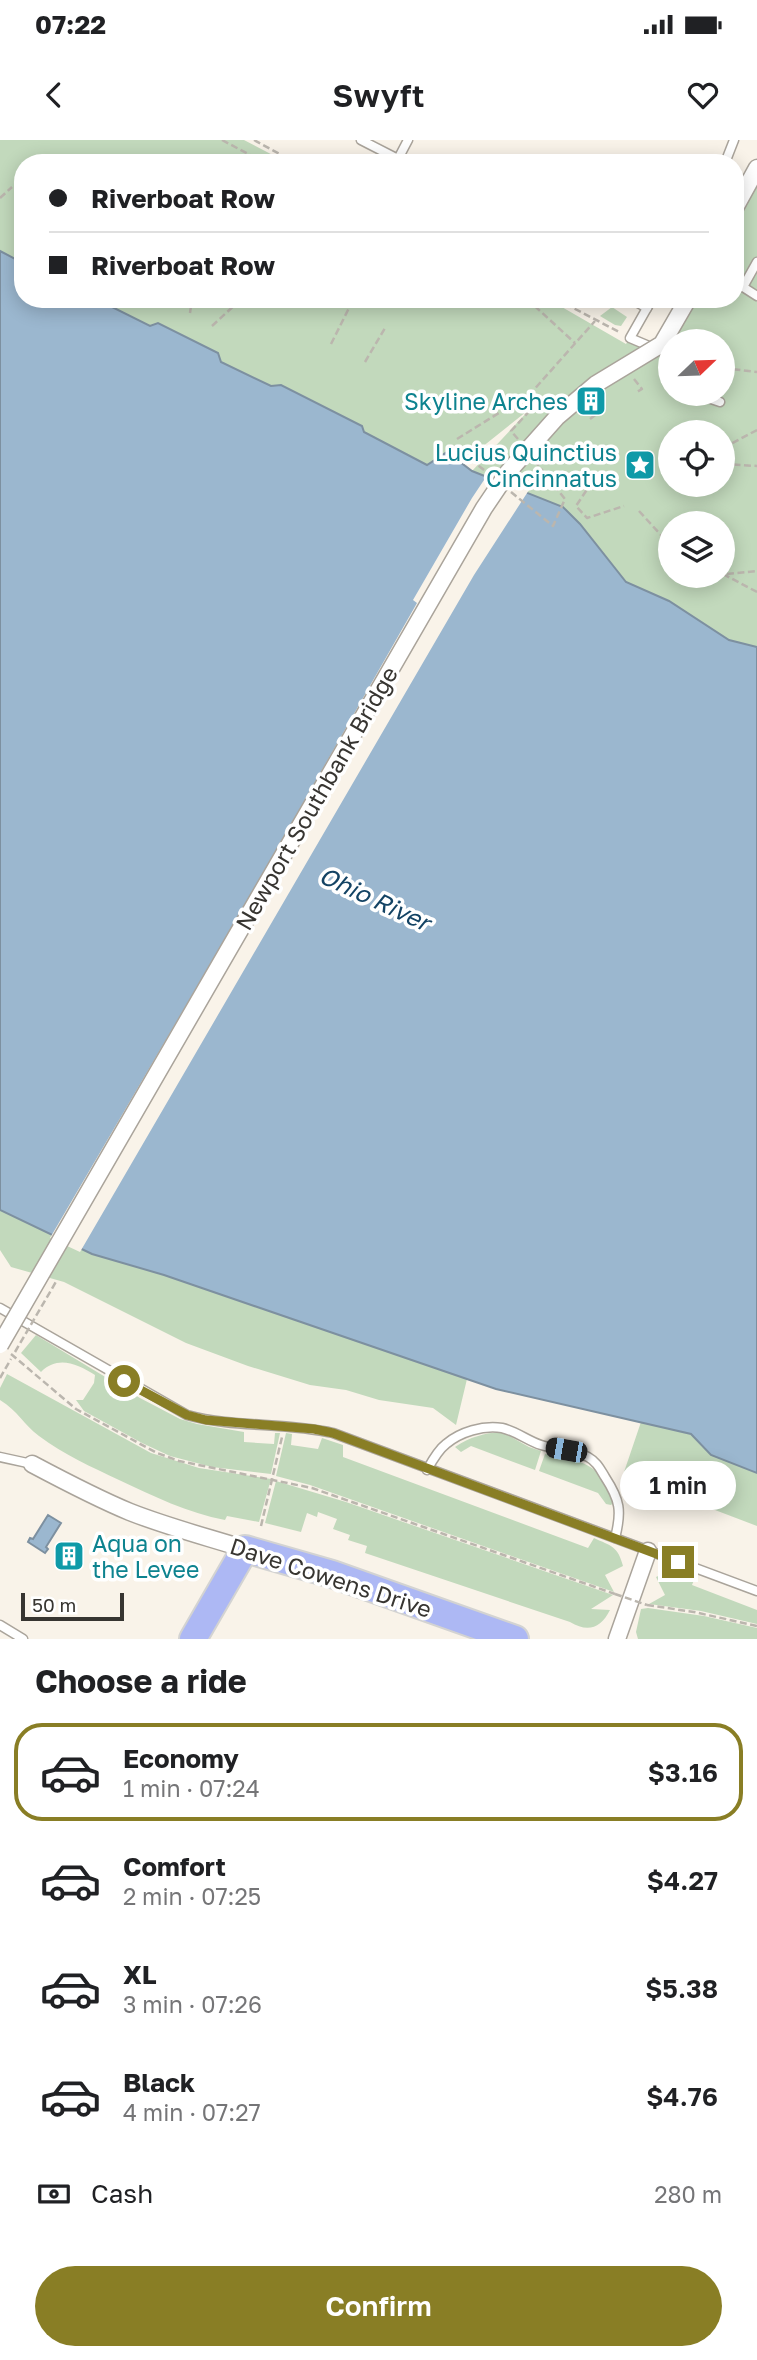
<!DOCTYPE html>
<meta charset="utf-8">
<style>
:root{--surface:#fff;--page:#f6f6f6;--text:#202124;--muted:#757577;--line:#e0e0e0;--accent:#897e25}
body{margin:0;font-family:"Golos Text",sans-serif;background:var(--page);color:var(--text);height:100vh;display:flex;flex-direction:column;font-size:26px;white-space:nowrap}
*{box-sizing:border-box;margin:0}
p{font-size:23px;color:var(--muted)}
.icon{flex:none;width:38px;height:38px;fill:none;stroke:currentColor;stroke-width:2;stroke-linecap:round;stroke-linejoin:round}
.map{position:relative;height:1499px;overflow:hidden}
.sheet{display:flex;flex-direction:column;background:var(--surface);flex:1}
.sheet>*{flex:none}
.guide{position:absolute;left:14px;top:14px;width:730px;height:154px;border-radius:28px;box-shadow:0 4px 18px #0003;display:grid;align-content:center;height:154px;padding:0 35px;background:var(--surface)}
.needle{width:46px;rotate:67deg}
.controls{position:absolute;left:658px;top:189px;display:grid;gap:14px}
.controls a{display:grid;place-items:center;width:77px;height:77px;border-radius:50%;background:var(--surface);box-shadow:0 4px 18px #0003;font-size:35px}
.scale{position:absolute;left:21px;bottom:18px;width:103px;box-sizing:border-box;padding-left:7px;border:4px solid #373531;border-top:0;font-size:19px;line-height:24px;white-space:nowrap;color:#373531;-webkit-text-stroke:5px #fff;paint-order:stroke}
.end{position:absolute;width:32px;height:32px;margin:-16px;border:9px solid #897e25;background:#fff;box-shadow:0 0 0 4px #fff}
.from{border-radius:50%}
.bubble{position:absolute;height:49px;border-radius:24px;background:var(--surface);box-shadow:0 4px 18px #0003;font-size:23px;font-weight:600;line-height:49px;text-align:center}
.car{position:absolute;width:21px;height:42px;margin:-21px -10px;border-radius:9px;box-shadow:0 0 5px 2px #0007;background:linear-gradient(#222 24%,#8ab4d8 0 40%,#222 0 76%,#8ab4d8 0 86%,#222 0)}
.guide b{display:flex;align-items:center;gap:24px;height:66px;font-size:26px}
.guide b+b{border-top:2px solid var(--line)}
.guide i{width:18px;height:18px;background:var(--text)}
ul{padding:0;list-style:none}
li{display:flex;align-items:center;gap:21px;height:98px;margin:0 14px 10px;padding:0 21px;border:4px solid transparent;border-radius:28px}
li div{flex:1}
li b{display:block;font-size:26px}
li em{font-style:normal;font-weight:600}
li.current{border-color:var(--accent)}
li>.icon{width:63px;height:63px;stroke-width:1.5}
h2{padding:0 35px;font-size:32px;line-height:84px}
.pay{display:flex;align-items:center;gap:18px;height:77px;padding:0 35px;font-size:26px}
.pay p{margin-inline-start:auto}
.primary-button{display:flex;gap:14px;margin-top:auto;padding:14px 35px}
.primary-button a{flex:1;height:80px;border-radius:42px;background:var(--accent);color:#fff;font-size:28px;font-weight:600;line-height:80px;text-align:center}
.status{display:flex;justify-content:space-between;align-items:center;height:49px;padding:0 35px;background:var(--surface);direction:ltr}
.status svg{height:19px;fill:currentColor}
header{display:flex;justify-content:space-between;align-items:center;height:91px;padding:0 35px;background:var(--surface);font-size:32px;font-weight:600}
.map>svg:first-child{display:block}
.green{fill:#c2d9bc;fill-rule:evenodd}
.water{fill:#9bb7cf;stroke:#7d90a0;stroke-width:2}
.pier{fill:#f9f3e9}
.lines{fill:none;stroke-linecap:round;stroke-linejoin:round}
.lane-casing{stroke:#aaa49b;stroke-width:11}
.street-casing{stroke:#aaa49b;stroke-width:19}
.primary-casing{stroke:#d3d3d2;stroke-width:30}
.path{stroke:#bbb6ae;stroke-width:2.5;stroke-dasharray:7 3.5;stroke-linecap:butt}
.lane{stroke:#fff;stroke-width:8}
.street{stroke:#fff;stroke-width:16}
.primary{stroke:#adb8f4;stroke-width:26}
.street-bridge-casing{stroke:#aaa49b;stroke-width:19;stroke-linecap:butt}
.path-bridge{stroke:#bbb6ae;stroke-width:2.5;stroke-dasharray:7 3.5;stroke-linecap:butt}
.street-bridge{stroke:#fff;stroke-width:16}
.route{stroke:#897e25;stroke-width:9}
.labels{text-anchor:middle;dominant-baseline:central;stroke-width:7;stroke-linejoin:round;paint-order:stroke}
.culture-label{font-size:23px;fill:#0d838f;stroke:#fff;text-anchor:end}
.street-label{font-size:23px;fill:#373531;stroke:#fff}
.water-label{font-size:24px;font-style:italic;fill:#134364;stroke:#fff}
</style>
<div class="status"><b>07:22</b><svg viewBox="0 0 49 12"><path d="M0 12V9h3v3zM5 12V6h3v6zM10 12V3h3v9zM15 12V0h3v12zM26 1h20v11H26zM47 4h2v5h-2z"/></svg></div>
<header><svg class="icon" aria-label="back" viewBox="0 0 24 24"><path d="M15 5l-7 7 7 7"/></svg>Swyft<svg class="icon" aria-label="heart" viewBox="0 0 24 24"><path d="M12 20l-8-8c-3-5 5-10 8-4 3-6 11-1 8 4z"/></svg></header>
<div class="map">
<svg width="757" height="1499" viewBox="0 0 757 1499">
<rect width="100%" height="100%" fill="#f9f3e9"/>
<g class="green">
<path d="M 0,0 L 244,0 L 288,23 L 23,23 L 23,123 L 0,111 Z"/>
<path d="M 757,28 L 757,507 L 729,500 L 669,461 L 626,442 L 580,384 L 563,367 L 472,331 L 531,268 L 462,323 L 447,313 L 428,325 L 364,292 L 362,286 L 281,245 L 271,246 L 221,222 L 218,213 L 158,183 L 150,186 L 109,166 L 107,159 L 548,159 L 626,204 L 630,198 L 662,212 L 688,159 L 735,159 L 735,69 ZM 670,201 L 723,201 L 723,254 L 670,254 ZM 670,292 L 723,292 L 723,345 L 670,345 ZM 670,383 L 723,383 L 723,436 L 670,436 Z"/>
<path d="M 612,167 L 627,177 L 621,186 L 615,185 L 600,176 Z"/>
<path d="M 0,1070 L 92,1114 L 164,1135 L 467,1239 L 456,1285 L 433,1268 L 379,1260 L 346,1250 L 310,1245 L 248,1226 L 186,1203 L 64,1142 L 11,1127 L 0,1110 Z"/>
<path d="M 36,1195 L 140,1258 L 180,1279 L 197,1284 L 244,1292 L 244,1302 L 274,1304 L 275,1293 L 280,1293 L 271,1334 L 212,1327 L 170,1316 L 142,1303 L 84,1271 L 76,1260 L 83,1260 L 94,1243 L 95,1235 C 77,1224 58,1215 41,1232 L 21,1213 Z"/>
<path d="M 7,1234 L 151,1313 L 199,1328 L 271,1339 L 259,1382 L 227,1376 L 225,1380 C 188,1373 153,1356 119,1340 C 92,1327 64,1315 39,1296 C 24,1285 18,1271 0,1260 L 0,1248 Z"/>
<path d="M 641,1282 L 691,1294 L 711,1315 L 757,1333 L 757,1386 L 623,1335 Z"/>
<path d="M 502,1292 L 529,1307 L 541,1311 L 535,1330 L 471,1306 L 461,1312 L 455,1307 C 470,1297 484,1293 502,1292 Z"/>
<path d="M 286,1293 L 292,1294 L 291,1305 L 318,1309 L 322,1298 L 343,1305 L 343,1317 L 588,1408 L 594,1398 C 611,1406 618,1406 623,1426 L 605,1435 L 614,1452 L 310,1345 L 276,1336 Z"/>
<path d="M 545,1314 C 583,1322 599,1321 614,1362 L 611,1365 L 606,1364 L 598,1353 L 539,1331 Z"/>
<path d="M 276,1341 L 346,1362 L 613,1455 L 591,1469 L 610,1470 C 601,1488 588,1493 570,1482 L 365,1413 L 367,1406 L 348,1400 L 350,1395 L 333,1389 L 337,1379 L 318,1372 L 317,1377 L 307,1373 L 301,1392 L 265,1383 Z"/>
<path d="M 672,1430 L 683,1430 L 696,1435 L 692,1445 L 757,1470 L 757,1484 L 701,1471 L 649,1464 L 665,1455 L 656,1437 Z"/>
<path d="M 648,1468 L 704,1476 L 757,1488 L 757,1499 L 638,1499 L 636,1492 L 641,1469 Z"/>
</g>
<g class="water">
<path d="M 0,111 L 23,123 L 23,159 L 107,159 L 110,166 L 150,186 L 158,183 L 218,213 L 221,222 L 271,246 L 281,245 L 362,286 L 364,292 L 427,325 L 447,312 L 472,331 L 563,367 L 580,384 L 626,442 L 669,461 L 729,500 L 757,507 L 757,1333 L 711,1315 L 691,1294 L 496,1249 L 164,1135 L 92,1114 L 0,1070 Z"/>
<path d="M 48,1375 L 61,1383 L 46,1407 L 48,1409 L 45,1413 L 28,1402 L 30,1398 L 33,1399 Z"/>
</g>
<path class="pier" d="M 488,334 L 529,350 L 474,435 L 80,1112 L 50,1098 L 260,739 L 417,463 L 413,460 L 472,358 Z"/>
<g class="lines">
<g class="lane-casing">
<g id="lane">
<path d="M 361,0 L 398,19 L 408,0"/>
<path d="M 725,23 L 734,0"/>
<path d="M 757,122 L 743,147 L 757,156"/>
<path d="M 631,159 L 647,168 L 652,159"/>
<path d="M 647,168 L 630,198 L 670,215"/>
<path d="M 670,216 L 667,225 L 670,232"/>
<path d="M 696,254 L 720,262"/>
<path d="M 0,1168 L 187,1275 C 234,1288 285,1282 333,1293 L 757,1451"/>
<path d="M 0,1317 L 32,1324"/>
<path d="M 427,1330 C 432,1321 438,1310 446,1304 C 460,1292 483,1285 502,1288 C 516,1291 528,1301 541,1305 C 557,1310 573,1309 588,1317 C 597,1322 600,1329 605,1337 C 620,1360 622,1371 615,1398"/>
<path d="M 0,1485 L 23,1499"/>
</g>
</g>
<g class="street-casing">
<g id="street">
<path d="M 735,68 L 757,28"/>
<path d="M 32,1324 C 64,1341 96,1358 130,1372 C 168,1387 207,1397 245,1409"/>
<path d="M 617,1499 L 648,1411"/>
</g>
</g>
<g class="primary-casing">
<path id="primary" d="M 193,1499 L 245,1409 L 332,1434 L 515,1499"/>
</g>
<g class="path">
<path d="M 222,0 L 265,23"/>
<path d="M 254,0 L 296,23"/>
<path d="M 0,58 L 12,47"/>
<path d="M 527,159 L 575,203"/>
<path d="M 556,159 L 621,193"/>
<path d="M 190,173 L 192,159"/>
<path d="M 212,186 L 239,161"/>
<path d="M 331,204 L 349,168"/>
<path d="M 365,222 L 385,188"/>
<path d="M 723,228 L 757,232"/>
<path d="M 634,239 L 642,249 L 635,253"/>
<path d="M 590,279 L 603,269"/>
<path d="M 457,299 L 531,253 L 595,181"/>
<path d="M 518,299 L 511,291 L 537,263"/>
<path d="M 454,306 L 489,334"/>
<path d="M 723,308 L 757,290"/>
<path d="M 723,324 L 757,326"/>
<path d="M 598,333 L 576,366 L 587,378 L 624,366"/>
<path d="M 511,352 L 553,386 L 565,359 L 535,321"/>
<path d="M 639,371 L 670,405"/>
<path d="M 723,434 L 757,452"/>
<path d="M 727,434 L 757,431"/>
<path d="M 11,1214 L 76,1269 L 157,1313 L 179,1321 L 312,1348 L 615,1454"/>
<path d="M 0,1238 L 11,1219"/>
<path d="M 261,1386 L 282,1297"/>
<path d="M 647,1465 L 694,1472 L 757,1486"/>
</g>
<use href="#lane" class="lane"/>
<use href="#street" class="street"/>
<use href="#primary" class="primary"/>
<g class="street-bridge-casing">
<path id="street-bridge" d="M 0,1205 L 484,368 L 509,331 L 557,277 L 596,244 L 662,204 L 688,159"/>
</g>
<g class="path-bridge">
<path d="M 15,1212 L 57,1140"/>
<path d="M 615,1454 L 647,1465"/>
</g>
<use href="#street-bridge" class="street-bridge"/>
</g>
<g class="lines">
<path class="route" d="M 124,1241 L 187,1275 L 206,1280 L 314,1289 L 333,1293 L 678,1422"/>
</g>
<defs>
<g id="building-square" transform="scale(1.575)"><rect x="-9" y="-9" width="18" height="18" rx="4" fill="#0f9aa8" stroke="#fff"/><path d="M-4-6H4V6H1V3H-1V6H-4ZM-2.5-4.3h1.7v1.8h-1.7ZM.8-4.3h1.7v1.8H.8ZM-2.5-1h1.7V.8h-1.7ZM.8-1h1.7V.8H.8Z" fill="#fff"/></g>
<g id="sight-square" transform="scale(1.575)"><rect x="-9" y="-9" width="18" height="18" rx="4" fill="#0f9aa8" stroke="#fff"/><path d="M0-6L1.8-2.2L6-1.7L2.9 1.2L3.7 5.4L0 3.3L-3.7 5.4L-2.9 1.2L-6-1.7L-1.8-2.2Z" fill="#fff"/></g>
</defs>
<g fill-rule="evenodd">
<use href="#building-square" x="591" y="261"/>
<use href="#sight-square" x="640" y="325"/>
<use href="#building-square" x="69" y="1416"/>
</g>
<g class="labels">
<g class="culture-label">
<text x="568" y="261">Skyline Arches</text>
<text x="617" y="312">Lucius Quinctius<tspan x="617" dy="26">Cincinnatus</tspan></text>
<text x="92" y="1403" text-anchor="start">Aqua on<tspan x="92" dy="26">the Levee</tspan></text>
</g>
<g class="street-label">
<text transform="translate(316 658) rotate(-60)">Newport Southbank Bridge</text>
<text transform="translate(331 1437) rotate(18)">Dave Cowens Drive</text>
</g>
<g class="water-label">
<text transform="translate(375 758) rotate(25)">Ohio River</text>
</g>
</g>
</svg>
<div class="controls">
<a><svg class="needle" viewBox="-14 -14 28 28"><path d="M0-13l5 13h-10z" fill="#e53935"/><path d="M0 13l5-13h-10z" fill="#757577"/></svg></a>
<a><svg class="icon" aria-label="locate" viewBox="0 0 24 24"><circle cx="12" cy="12" r="6"/><path d="M12 2v4M12 18v4M2 12h4M18 12h4"/></svg></a>
<a><svg class="icon" aria-label="layers" viewBox="0 0 24 24"><path d="M12 4l9 5-9 5-9-5zM3 14l9 5 9-5"/></svg></a>
</div>
<div class="scale">50 m</div>
<i class="end from" style="left:124px;top:1241px"></i>
<i class="end" style="left:678px;top:1422px"></i>
<div class="bubble" style="left:620px;top:1321px;width:116px">1 min</div>
<i class="car" style="left:566px;top:1310px;rotate:280deg"></i>
<div class="guide">
<b><i class="from"></i>Riverboat Row</b>
<b><i></i>Riverboat Row</b>
</div>
</div>
<section class="sheet">
<h2>Choose a ride</h2>
<ul>
<li class="current"><svg class="icon" aria-label="car" viewBox="0 0 24 24"><path d="M5 17H2v-5l4-1 3-4h7l3 4 3 1v5h-3M9 17h6M6 11h13"/><circle cx="7" cy="17" r="2"/><circle cx="17" cy="17" r="2"/></svg><div><b>Economy</b><p>1 min · 07:24</p></div><em>$3.16</em></li>
<li><svg class="icon" aria-label="car" viewBox="0 0 24 24"><path d="M5 17H2v-5l4-1 3-4h7l3 4 3 1v5h-3M9 17h6M6 11h13"/><circle cx="7" cy="17" r="2"/><circle cx="17" cy="17" r="2"/></svg><div><b>Comfort</b><p>2 min · 07:25</p></div><em>$4.27</em></li>
<li><svg class="icon" aria-label="car" viewBox="0 0 24 24"><path d="M5 17H2v-5l4-1 3-4h7l3 4 3 1v5h-3M9 17h6M6 11h13"/><circle cx="7" cy="17" r="2"/><circle cx="17" cy="17" r="2"/></svg><div><b>XL</b><p>3 min · 07:26</p></div><em>$5.38</em></li>
<li><svg class="icon" aria-label="car" viewBox="0 0 24 24"><path d="M5 17H2v-5l4-1 3-4h7l3 4 3 1v5h-3M9 17h6M6 11h13"/><circle cx="7" cy="17" r="2"/><circle cx="17" cy="17" r="2"/></svg><div><b>Black</b><p>4 min · 07:27</p></div><em>$4.76</em></li>
</ul>
<div class="pay"><svg class="icon" aria-label="cash" viewBox="0 0 24 24"><path d="M3 7h18v10H3z"/><circle cx="12" cy="12" r="2"/></svg>Cash<p>280 m</p></div>
<div class="primary-button"><a>Confirm</a></div>
</section>
